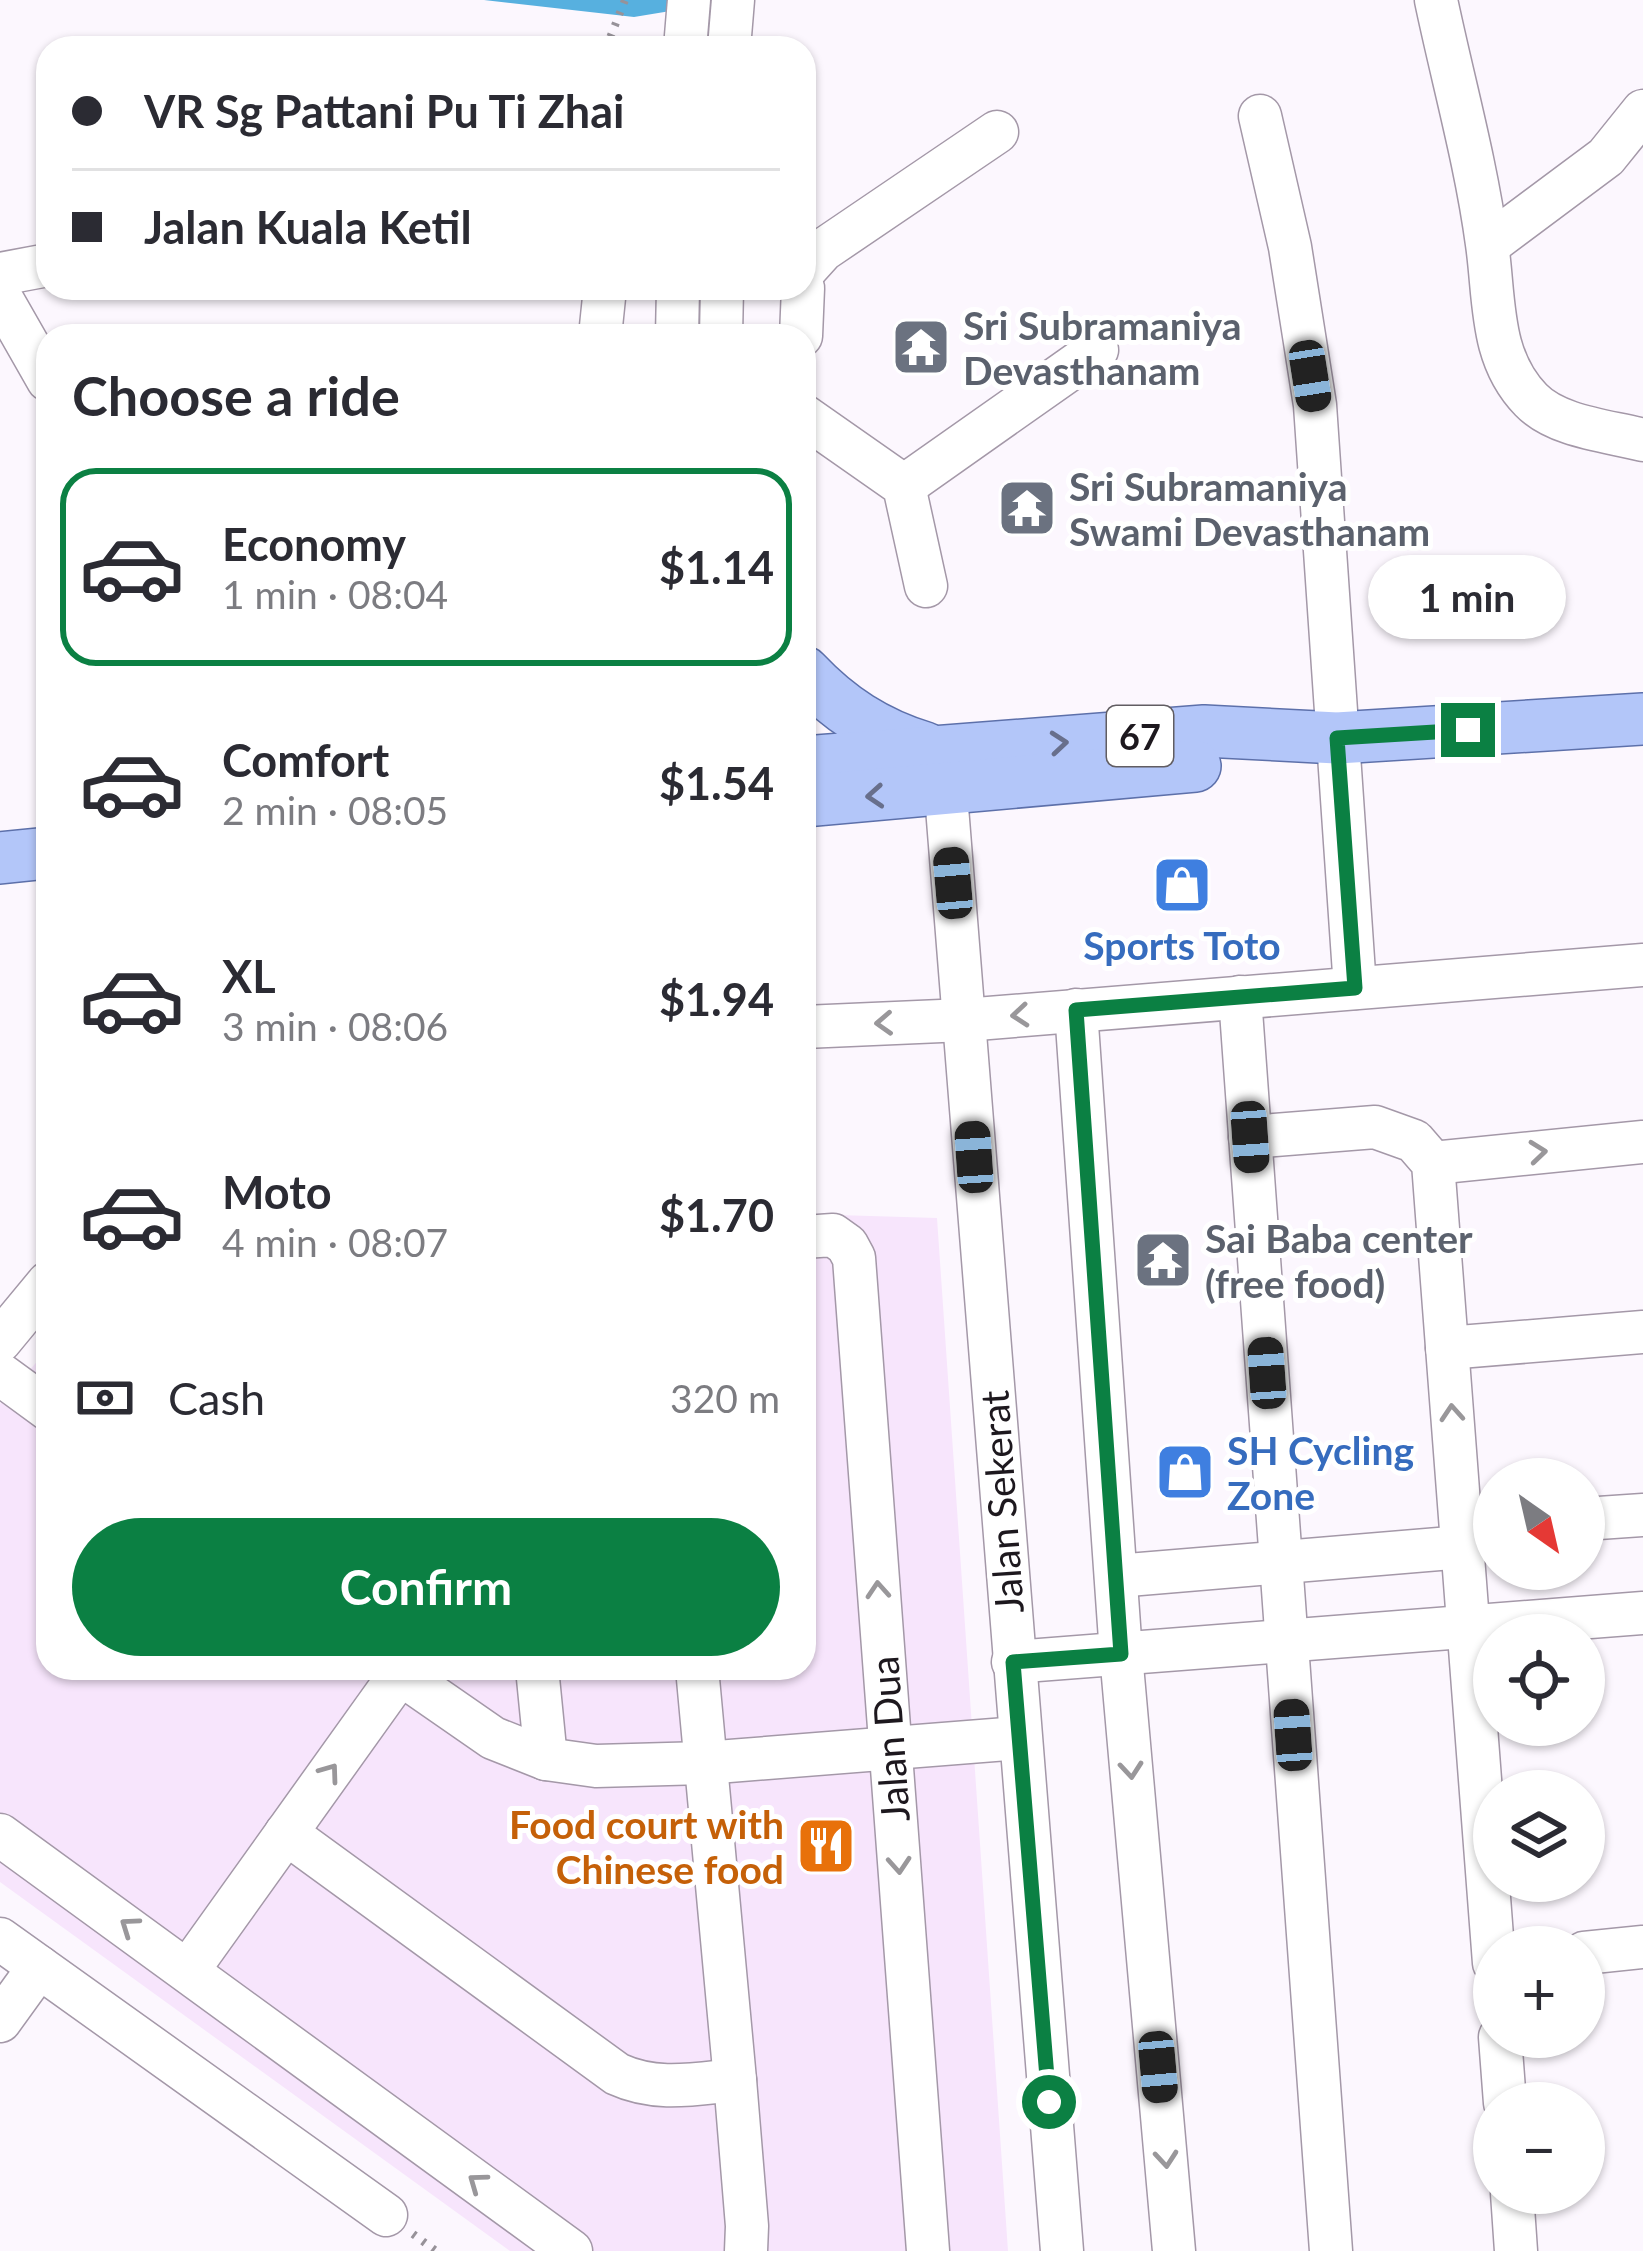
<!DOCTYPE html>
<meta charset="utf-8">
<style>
:root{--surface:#fff;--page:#f2f2f3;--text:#2b2b33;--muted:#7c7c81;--line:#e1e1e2;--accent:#0b8043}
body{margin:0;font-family:Lato,sans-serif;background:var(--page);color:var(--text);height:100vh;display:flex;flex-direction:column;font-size:45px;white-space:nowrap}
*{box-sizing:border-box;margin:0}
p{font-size:39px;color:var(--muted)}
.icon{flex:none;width:66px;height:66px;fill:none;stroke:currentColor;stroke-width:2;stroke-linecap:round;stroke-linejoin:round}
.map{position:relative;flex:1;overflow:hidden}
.sheet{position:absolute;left:36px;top:324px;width:780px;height:1356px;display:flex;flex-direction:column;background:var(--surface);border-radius:36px;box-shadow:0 3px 9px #0004}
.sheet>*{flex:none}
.banner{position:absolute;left:36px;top:36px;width:780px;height:264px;border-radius:36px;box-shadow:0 3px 9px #0004;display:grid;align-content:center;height:264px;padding:0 36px;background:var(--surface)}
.needle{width:78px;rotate:146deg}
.controls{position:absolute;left:1473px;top:1458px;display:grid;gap:24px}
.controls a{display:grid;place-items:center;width:132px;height:132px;border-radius:50%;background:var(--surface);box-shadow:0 3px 9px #0004;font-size:60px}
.end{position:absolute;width:54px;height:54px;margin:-27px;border:15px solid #0b8043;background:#fff;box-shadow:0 0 0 6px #fff}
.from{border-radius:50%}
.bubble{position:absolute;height:84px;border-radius:42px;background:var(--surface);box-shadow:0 3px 9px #0004;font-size:39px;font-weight:700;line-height:84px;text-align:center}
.car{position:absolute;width:36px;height:72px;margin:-36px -18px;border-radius:15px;box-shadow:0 0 9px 3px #0007;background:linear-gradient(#222 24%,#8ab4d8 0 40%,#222 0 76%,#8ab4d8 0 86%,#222 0)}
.banner b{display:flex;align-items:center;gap:42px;height:114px;font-size:45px}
.banner b+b{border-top:3px solid var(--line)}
.banner i{width:30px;height:30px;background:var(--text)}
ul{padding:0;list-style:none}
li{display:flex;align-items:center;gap:36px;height:198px;margin:0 24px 18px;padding:0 12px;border:6px solid transparent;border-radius:36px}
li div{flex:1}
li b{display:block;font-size:45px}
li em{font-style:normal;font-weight:700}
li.selected{border-color:var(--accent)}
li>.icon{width:108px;height:108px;stroke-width:1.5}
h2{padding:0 36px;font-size:54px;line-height:144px}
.pay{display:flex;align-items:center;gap:30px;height:132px;padding:0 36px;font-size:45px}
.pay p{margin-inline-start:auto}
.cta{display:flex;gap:24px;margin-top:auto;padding:24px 36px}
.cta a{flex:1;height:138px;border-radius:72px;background:var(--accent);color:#fff;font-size:48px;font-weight:700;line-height:138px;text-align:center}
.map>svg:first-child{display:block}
.built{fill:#f7e5fc}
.water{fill:#57b0df}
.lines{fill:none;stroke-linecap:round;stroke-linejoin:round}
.minor-casing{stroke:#a498a8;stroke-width:45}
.major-casing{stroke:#5d70aa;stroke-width:54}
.path{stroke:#979299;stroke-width:8;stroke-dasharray:3 9;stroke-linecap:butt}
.minor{stroke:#fff;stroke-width:42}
.major{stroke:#b3c6f9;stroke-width:51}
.oneway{stroke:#686f8c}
.oneway2{stroke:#99979a}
.route{stroke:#0b8043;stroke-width:15}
.labels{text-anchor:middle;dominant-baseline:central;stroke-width:10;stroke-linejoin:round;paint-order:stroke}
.shield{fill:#fff;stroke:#615d62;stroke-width:3}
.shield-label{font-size:36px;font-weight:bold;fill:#1d181e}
.worship-label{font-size:39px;font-weight:bold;fill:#5b616d;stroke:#fff;text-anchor:start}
.shop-label{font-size:39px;font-weight:bold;fill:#366cbe;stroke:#fff}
.street-label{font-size:39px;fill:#1d181e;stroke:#fff}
.food-label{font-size:39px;font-weight:bold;fill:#c56008;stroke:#fff;text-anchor:end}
</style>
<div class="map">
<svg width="1643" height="2251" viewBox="0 0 1643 2251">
<rect width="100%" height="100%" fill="#fcf7fe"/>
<path class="built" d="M 804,1214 L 937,1218 L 1008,2251 L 510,2251 L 0,1882 L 0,1404 L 48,1349 L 48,1668 L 804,1668 Z"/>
<path class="water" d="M 484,0 L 737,0 L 634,17 Z"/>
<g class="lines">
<g class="minor-casing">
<g id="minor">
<path d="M 1436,0 C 1453,81 1476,162 1487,244 C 1495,299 1489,357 1531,400 C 1557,427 1609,431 1643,440"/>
<path d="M 685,48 L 689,0"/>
<path d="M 729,48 L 733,0"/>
<path d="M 1260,116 L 1290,247 L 1315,405 L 1355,988"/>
<path d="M 1488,245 L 1606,157 L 1643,111"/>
<path d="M 804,271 L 823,250 L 997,132"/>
<path d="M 0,274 L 48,265"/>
<path d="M 0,296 L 48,380"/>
<path d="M 600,336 L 605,288"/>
<path d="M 677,336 L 678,288"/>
<path d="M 721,336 L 722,288"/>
<path d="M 801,336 L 803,288"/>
<path d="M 804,416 L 904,486 L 926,586"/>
<path d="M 904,486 L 1097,350"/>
<path d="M 943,757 L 1062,2251"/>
<path d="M 1240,997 L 1331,2251"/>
<path d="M 1076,1010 L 1121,1654 L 1174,2251"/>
<path d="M 804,1027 L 964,1020 L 1643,965"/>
<path d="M 1250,1137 L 1375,1127 L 1414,1141 L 1433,1163 L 1494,1963"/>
<path d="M 1433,1163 L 1643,1142"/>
<path d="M 804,1237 L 833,1235 L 847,1245 L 854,1258 L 928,2251"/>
<path d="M 0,1341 L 48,1283"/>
<path d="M 1447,1348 L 1643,1332"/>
<path d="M 0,1374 L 48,1409"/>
<path d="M 1584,1519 L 1643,1515"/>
<path d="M 1116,1576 L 1463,1547"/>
<path d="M 1013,1662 L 1643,1613"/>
<path d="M 392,1668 L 493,1738 L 546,1759 L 596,1766 L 704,1763 L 1019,1738"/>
<path d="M 537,1668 L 546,1759"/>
<path d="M 697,1668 L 735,2080 L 747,2226 L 746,2251"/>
<path d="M 286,1833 L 617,2074 C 656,2092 694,2084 735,2080"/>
<path d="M 0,1835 L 571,2251"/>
<path d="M 0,1939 L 386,2215"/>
<path d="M 1584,1953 L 1643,1947"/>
<path d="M 189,1969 L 400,1674"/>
<path d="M 0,2021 L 39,1967"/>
<path d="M 1500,2037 L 1505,2103"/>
<path d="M 1512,2193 L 1516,2251"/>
</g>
</g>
<g class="major-casing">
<g id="major">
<path d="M 804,672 C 839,709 876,733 925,748"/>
<path d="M 804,762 L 1204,731 L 1337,738 L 1643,719"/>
<path d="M 804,801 L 1195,766"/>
<path d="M 0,858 L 48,853"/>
</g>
</g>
<g class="path">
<path d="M 606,48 L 625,0"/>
<path d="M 413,2234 L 436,2251"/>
</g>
<use href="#minor" class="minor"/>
<use href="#major" class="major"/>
</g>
<defs><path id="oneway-chevron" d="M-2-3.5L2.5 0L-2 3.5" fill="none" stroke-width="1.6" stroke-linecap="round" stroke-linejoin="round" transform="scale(3)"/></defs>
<g class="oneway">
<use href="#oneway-chevron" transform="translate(1059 743) rotate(-5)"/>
<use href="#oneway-chevron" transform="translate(875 796) rotate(176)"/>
</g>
<g class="oneway2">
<use href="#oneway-chevron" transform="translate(1020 1015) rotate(175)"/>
<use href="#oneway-chevron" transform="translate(884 1023) rotate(177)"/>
<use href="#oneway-chevron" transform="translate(1538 1152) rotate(-6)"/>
<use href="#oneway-chevron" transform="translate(1452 1413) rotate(-94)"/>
<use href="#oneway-chevron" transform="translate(878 1590) rotate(-94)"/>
<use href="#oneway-chevron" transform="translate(1131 1770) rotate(85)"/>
<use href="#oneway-chevron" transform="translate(330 1772) rotate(-54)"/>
<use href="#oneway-chevron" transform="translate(899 1865) rotate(86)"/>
<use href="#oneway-chevron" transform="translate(129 1926) rotate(-145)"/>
<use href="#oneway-chevron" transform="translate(1166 2159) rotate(85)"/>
<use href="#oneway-chevron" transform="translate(477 2182) rotate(-144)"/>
</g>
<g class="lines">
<path class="route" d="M 1049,2102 L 1013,1662 L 1121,1654 L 1076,1010 L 1355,988 L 1337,738 L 1468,730"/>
</g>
<defs>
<g id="temple-square" transform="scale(3)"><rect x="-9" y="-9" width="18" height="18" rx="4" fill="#6b7280" stroke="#fff"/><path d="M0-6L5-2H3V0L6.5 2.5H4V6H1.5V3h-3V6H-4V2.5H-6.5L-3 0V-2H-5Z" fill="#fff"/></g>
<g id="shop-square" transform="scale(3)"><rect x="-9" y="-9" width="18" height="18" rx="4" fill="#3f7fe0" stroke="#fff"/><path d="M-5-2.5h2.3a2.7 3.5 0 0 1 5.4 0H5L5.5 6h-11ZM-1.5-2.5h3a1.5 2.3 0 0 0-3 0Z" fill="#fff"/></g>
<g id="restaurant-square" transform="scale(3)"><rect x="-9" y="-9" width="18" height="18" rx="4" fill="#e8710a" stroke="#fff"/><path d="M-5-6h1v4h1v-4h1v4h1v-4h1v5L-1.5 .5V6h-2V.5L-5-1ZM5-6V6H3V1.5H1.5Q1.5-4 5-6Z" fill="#fff"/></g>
</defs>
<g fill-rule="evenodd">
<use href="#temple-square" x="921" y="347"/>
<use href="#temple-square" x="1027" y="508"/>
<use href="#shop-square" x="1182" y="885"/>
<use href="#temple-square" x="1163" y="1260"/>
<use href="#shop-square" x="1185" y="1472"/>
<use href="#restaurant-square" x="826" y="1846"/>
</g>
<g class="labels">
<rect class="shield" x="1107" y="706" width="66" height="60" rx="9"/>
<g class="shield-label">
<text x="1140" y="736">67</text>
</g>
<g class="worship-label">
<text x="963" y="325">Sri Subramaniya<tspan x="963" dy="45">Devasthanam</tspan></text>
<text x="1069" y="486">Sri Subramaniya<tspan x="1069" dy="45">Swami Devasthanam</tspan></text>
<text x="1205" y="1238">Sai Baba center<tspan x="1205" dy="45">(free food)</tspan></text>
</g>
<g class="shop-label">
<text x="1182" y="945">Sports Toto</text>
<text x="1227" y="1450" text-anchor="start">SH Cycling<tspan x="1227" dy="45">Zone</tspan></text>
</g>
<g class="street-label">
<text transform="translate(1001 1502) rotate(-94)">Jalan Sekerat</text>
<text transform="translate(889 1739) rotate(-94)">Jalan Dua</text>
</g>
<g class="food-label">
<text x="784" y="1824">Food court with<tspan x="784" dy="45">Chinese food</tspan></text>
</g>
</g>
</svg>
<div class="controls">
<a><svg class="needle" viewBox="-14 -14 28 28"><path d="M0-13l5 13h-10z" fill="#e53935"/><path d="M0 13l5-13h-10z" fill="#7c7c81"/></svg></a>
<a><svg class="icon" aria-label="locate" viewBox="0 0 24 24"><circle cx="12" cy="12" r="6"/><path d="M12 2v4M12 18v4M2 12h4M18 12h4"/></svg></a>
<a><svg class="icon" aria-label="layers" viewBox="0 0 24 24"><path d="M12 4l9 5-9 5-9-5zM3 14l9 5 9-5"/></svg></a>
<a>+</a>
<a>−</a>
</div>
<i class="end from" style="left:1049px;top:2102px"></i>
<i class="end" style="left:1468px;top:730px"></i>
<div class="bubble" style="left:1368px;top:555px;width:198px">1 min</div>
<i class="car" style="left:1310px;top:376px;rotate:171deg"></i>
<i class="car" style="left:953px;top:883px;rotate:355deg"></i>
<i class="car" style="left:1250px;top:1137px;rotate:176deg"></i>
<i class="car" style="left:974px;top:1157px;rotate:356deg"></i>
<i class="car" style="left:1267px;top:1373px;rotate:356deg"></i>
<i class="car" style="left:1293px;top:1735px;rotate:356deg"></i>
<i class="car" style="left:1158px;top:2067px;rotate:175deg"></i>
<div class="banner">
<b><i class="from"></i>VR Sg Pattani Pu Ti Zhai</b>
<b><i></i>Jalan Kuala Ketil</b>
</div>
<section class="sheet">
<h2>Choose a ride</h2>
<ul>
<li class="selected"><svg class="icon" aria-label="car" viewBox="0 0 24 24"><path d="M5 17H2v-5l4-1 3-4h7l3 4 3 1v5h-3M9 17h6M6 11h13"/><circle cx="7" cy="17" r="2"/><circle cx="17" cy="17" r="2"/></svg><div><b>Economy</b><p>1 min · 08:04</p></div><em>$1.14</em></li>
<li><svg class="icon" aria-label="car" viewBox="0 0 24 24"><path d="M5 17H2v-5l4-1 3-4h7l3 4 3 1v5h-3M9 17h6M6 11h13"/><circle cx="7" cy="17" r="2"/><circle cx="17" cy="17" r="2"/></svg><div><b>Comfort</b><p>2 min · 08:05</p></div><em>$1.54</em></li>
<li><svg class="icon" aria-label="car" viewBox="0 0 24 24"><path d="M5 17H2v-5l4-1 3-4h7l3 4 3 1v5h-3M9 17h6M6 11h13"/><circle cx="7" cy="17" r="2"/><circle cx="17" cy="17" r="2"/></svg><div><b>XL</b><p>3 min · 08:06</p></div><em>$1.94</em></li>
<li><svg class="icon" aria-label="car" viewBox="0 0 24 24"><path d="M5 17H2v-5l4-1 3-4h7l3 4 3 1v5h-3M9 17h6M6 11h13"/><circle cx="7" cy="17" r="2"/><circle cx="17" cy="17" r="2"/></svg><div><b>Moto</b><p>4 min · 08:07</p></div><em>$1.70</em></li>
</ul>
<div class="pay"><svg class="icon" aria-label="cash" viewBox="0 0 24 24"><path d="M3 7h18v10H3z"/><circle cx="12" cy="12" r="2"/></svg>Cash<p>320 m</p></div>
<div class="cta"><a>Confirm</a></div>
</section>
</div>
